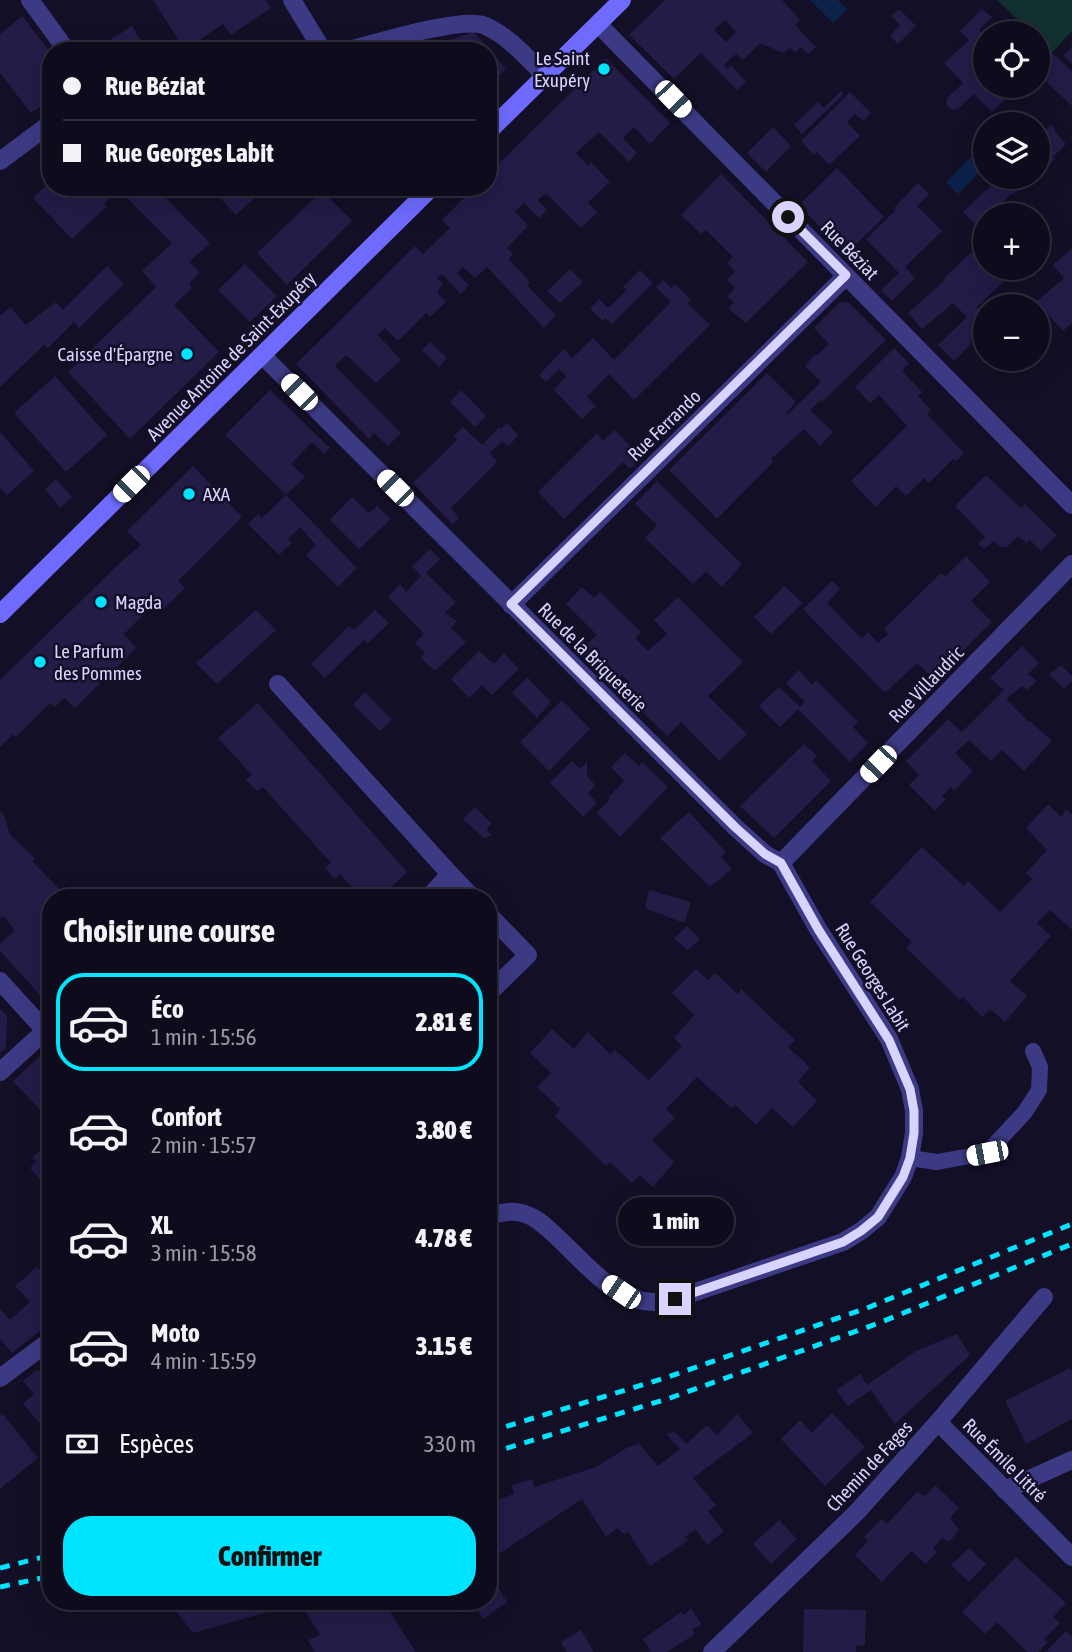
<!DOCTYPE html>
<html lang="fr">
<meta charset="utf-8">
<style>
:root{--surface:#0e0b1c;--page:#171425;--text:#f1f3f6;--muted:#9b9ba3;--line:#2e2b3b;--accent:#00e5ff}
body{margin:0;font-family:"Asap Condensed",sans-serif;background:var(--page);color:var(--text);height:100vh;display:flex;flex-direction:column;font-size:26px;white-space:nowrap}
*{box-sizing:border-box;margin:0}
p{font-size:23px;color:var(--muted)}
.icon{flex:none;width:38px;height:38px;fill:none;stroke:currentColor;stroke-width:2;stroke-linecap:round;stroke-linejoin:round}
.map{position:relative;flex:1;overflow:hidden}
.panel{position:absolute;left:42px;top:889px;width:455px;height:721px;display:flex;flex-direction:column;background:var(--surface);border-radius:28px;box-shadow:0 7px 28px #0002,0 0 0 2px var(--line)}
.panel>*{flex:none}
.hud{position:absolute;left:42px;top:42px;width:455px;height:154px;border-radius:28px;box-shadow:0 7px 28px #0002,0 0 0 2px var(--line);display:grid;align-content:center;height:154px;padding:0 21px;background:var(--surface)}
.buttons{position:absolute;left:973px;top:21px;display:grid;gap:14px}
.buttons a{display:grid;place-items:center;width:77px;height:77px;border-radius:50%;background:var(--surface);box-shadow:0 7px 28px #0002,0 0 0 2px var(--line);font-size:35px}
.end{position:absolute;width:32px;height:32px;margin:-16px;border:9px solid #d9d4ff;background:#111;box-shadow:0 0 0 4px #111}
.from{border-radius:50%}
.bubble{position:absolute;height:49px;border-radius:24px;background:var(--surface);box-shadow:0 7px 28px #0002,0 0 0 2px var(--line);font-size:23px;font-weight:800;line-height:49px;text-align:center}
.car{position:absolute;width:21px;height:42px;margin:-21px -10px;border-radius:9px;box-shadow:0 0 5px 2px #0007;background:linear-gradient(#fff 24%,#345 0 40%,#fff 0 76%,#345 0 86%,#fff 0)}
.hud b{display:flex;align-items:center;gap:24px;height:66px;font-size:26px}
.hud b+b{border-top:2px solid var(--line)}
.hud i{width:18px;height:18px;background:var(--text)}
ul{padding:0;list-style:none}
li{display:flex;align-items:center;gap:21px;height:98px;margin:0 14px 10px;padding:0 7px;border:4px solid transparent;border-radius:28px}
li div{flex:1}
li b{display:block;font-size:26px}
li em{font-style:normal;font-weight:800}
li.on{border-color:var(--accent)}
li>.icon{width:63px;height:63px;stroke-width:1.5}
h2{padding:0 21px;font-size:32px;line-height:84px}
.pay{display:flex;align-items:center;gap:18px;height:77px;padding:0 21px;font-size:26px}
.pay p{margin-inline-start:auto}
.primary-button{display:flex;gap:14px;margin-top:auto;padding:14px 21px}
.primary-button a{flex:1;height:80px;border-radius:28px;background:var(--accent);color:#111;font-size:28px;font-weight:800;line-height:80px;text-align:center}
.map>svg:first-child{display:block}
.green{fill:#12302f}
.water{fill:#0c2248}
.building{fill:#241b47;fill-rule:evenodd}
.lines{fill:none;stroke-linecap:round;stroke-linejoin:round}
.lane{stroke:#3d3a85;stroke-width:16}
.street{stroke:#3d3a85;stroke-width:18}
.secondary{stroke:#6f6bff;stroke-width:18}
.rail{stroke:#00e5ff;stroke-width:5;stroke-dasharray:10 9;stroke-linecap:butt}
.route{stroke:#d9d4ff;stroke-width:9}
.poi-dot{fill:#00e5ff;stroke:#130f26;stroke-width:2.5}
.labels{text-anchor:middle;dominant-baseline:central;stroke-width:5;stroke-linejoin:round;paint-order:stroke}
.poi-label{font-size:19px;fill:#d9d4ff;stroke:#130f26;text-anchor:start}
.street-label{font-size:19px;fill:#d9d4ff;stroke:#130f26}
</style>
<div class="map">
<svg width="1072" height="1652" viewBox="0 0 1072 1652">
<rect width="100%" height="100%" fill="#130f26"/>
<path class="green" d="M 997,0 L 1072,0 L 1072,31 L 1052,53 L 1038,39 L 1038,33 L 1032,33 Z"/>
<g class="water">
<path d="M 810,0 L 838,0 L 847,9 L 833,23 Z"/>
<path d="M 976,152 L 985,162 L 985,167 L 958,194 L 946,182 Z"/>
</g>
<g class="building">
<path d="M 153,0 L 266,0 L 271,8 L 231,35 L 223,24 L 185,50 Z"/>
<path d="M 665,0 L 782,0 L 800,20 L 795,25 L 816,47 L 808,54 L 801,47 L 795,53 L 790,48 L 783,53 L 760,43 L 743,60 L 736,54 L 724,65 L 727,69 L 731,65 L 746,82 L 737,90 L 701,53 L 674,79 L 629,35 ZM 725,20 L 736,32 L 726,42 L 714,30 Z"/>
<path d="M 899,9 L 916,26 L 898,44 L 890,36 L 900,25 L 891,16 Z"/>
<path d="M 982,9 L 992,17 L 979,30 L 985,36 L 985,86 L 1019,86 L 992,112 L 974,94 L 958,109 L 952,110 L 948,107 L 946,102 L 947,98 L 963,83 L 944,63 L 969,40 L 960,31 Z"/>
<path d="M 22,16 L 51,53 L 51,99 L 31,113 L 0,73 L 0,34 Z"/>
<path d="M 132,26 L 147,51 L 93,51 Z"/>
<path d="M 474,32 L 506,69 L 488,87 L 488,51 L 433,51 L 429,46 Z"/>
<path d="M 1072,46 L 1072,64 L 1063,56 Z"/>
<path d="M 1052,53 L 1072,71 L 1072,106 L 1038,74 L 1038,69 Z"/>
<path d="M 606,58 L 670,123 L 650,144 L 634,127 L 623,138 L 637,153 L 629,162 L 599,132 L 576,153 L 588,166 L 591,162 L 610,182 L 588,202 L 597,213 L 581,228 L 546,193 L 538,200 L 547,210 L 539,218 L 524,203 L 515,211 L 528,226 L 507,248 L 513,254 L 509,259 L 530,282 L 527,285 L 556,315 L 544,328 L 487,267 L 475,278 L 463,267 L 457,273 L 469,285 L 461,294 L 442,274 L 437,279 L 443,284 L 437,292 L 446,302 L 430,317 L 426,313 L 398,341 L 385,328 L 378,335 L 401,360 L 376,383 L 346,355 L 335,366 L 401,433 L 388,446 L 374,433 L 369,439 L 296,364 L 415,246 L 423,254 L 450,228 L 442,220 L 475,187 L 488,187 L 488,174 Z"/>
<path d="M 841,91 L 844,94 L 802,134 L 794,125 L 818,102 L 824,108 Z"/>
<path d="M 850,92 L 871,113 L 863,121 L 855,114 L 847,122 L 860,136 L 829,165 L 817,152 L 814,155 L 801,141 Z"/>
<path d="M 1051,125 L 1056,130 L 1055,132 L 1066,144 L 1053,157 L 1055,159 L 1038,176 L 1038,139 Z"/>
<path d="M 773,127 L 791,146 L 766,172 L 747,153 Z"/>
<path d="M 837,168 L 884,217 L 846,254 L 799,205 Z"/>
<path d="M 721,174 L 808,262 L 746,323 L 728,308 L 734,302 L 727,297 L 735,288 L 727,280 L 735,271 L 727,263 L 733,257 L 706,230 L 701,234 L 681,215 Z"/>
<path d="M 1000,177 L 1037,177 L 1033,181 L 1031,178 L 1013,195 L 1012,193 L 990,215 L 985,215 L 985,220 L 978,227 L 963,212 Z"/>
<path d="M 51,181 L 51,187 L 155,187 L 210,243 L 189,262 L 200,272 L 189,284 L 192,288 L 174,305 L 219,352 L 130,439 L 68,372 L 156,287 L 142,271 L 172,243 L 119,190 L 104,204 L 107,206 L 72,239 L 33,198 Z"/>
<path d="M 918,183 L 929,194 L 917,206 L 942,231 L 905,267 L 915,278 L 892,301 L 881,290 L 899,273 L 866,239 L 896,210 L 894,208 Z"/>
<path d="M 210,187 L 250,187 L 258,195 L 236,215 Z"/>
<path d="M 322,191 L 352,221 L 287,285 L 257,253 Z"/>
<path d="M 979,245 L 985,251 L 985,268 L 1001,268 L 1009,276 L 977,307 L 985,316 L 985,325 L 970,341 L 972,343 L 954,361 L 938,345 L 967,317 L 953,303 L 922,329 L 908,313 L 945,280 L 944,278 Z"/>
<path d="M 1072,249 L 1072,323 L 1063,331 L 1036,302 L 1064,278 L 1053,265 Z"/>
<path d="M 245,264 L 277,296 L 250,322 L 218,290 Z"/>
<path d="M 107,266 L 124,284 L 79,328 L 74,322 L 48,348 L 44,345 L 0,387 L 0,316 L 10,307 L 26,325 L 56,302 L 63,310 Z"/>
<path d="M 570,269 L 583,282 L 560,303 L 547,291 Z"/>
<path d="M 640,270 L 653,283 L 612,324 L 606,318 L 603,321 L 590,309 L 599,299 L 608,308 L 627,290 L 623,287 Z"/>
<path d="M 663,280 L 671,288 L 675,284 L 691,300 L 687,303 L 710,325 L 634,400 L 609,374 L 587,397 L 596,406 L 582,419 L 554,390 L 566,376 L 559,369 L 546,382 L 539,375 L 564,349 L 572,358 L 593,338 L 614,360 L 671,302 L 656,287 Z"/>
<path d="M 840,302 L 849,303 L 886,340 L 822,402 L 821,400 L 810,410 L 833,432 L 820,446 L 804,429 L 771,459 L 773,462 L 717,519 L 669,470 L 767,373 L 796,402 L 786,413 L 788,414 L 821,382 L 805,366 L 814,355 L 816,356 L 829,344 L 814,328 Z"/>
<path d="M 430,342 L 447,358 L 439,367 L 422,350 Z"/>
<path d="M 894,348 L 909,363 L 902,371 L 922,392 L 918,396 L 931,410 L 927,414 L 964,453 L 956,461 L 953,459 L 929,483 L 924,478 L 906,496 L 896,486 L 876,507 L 851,481 L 907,426 L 879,395 L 870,403 L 855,387 Z"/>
<path d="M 55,376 L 107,435 L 66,472 L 14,413 Z"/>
<path d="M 270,390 L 330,448 L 324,454 L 312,442 L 291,464 L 305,477 L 286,495 L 357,568 L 338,587 L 306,555 L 316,545 L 300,527 L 288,539 L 292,543 L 279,555 L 248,524 L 258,514 L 262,518 L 286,495 L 225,435 Z"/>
<path d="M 461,390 L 486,416 L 475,427 L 450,402 Z"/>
<path d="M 507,423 L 518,435 L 509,446 L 502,441 L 490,453 L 497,462 L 451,508 L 459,518 L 453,525 L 413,483 L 457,440 L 454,436 L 463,427 L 482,445 L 498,428 L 501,429 Z"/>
<path d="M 615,430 L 641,458 L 630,469 L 623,462 L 564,519 L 538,492 L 597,433 L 603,441 Z"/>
<path d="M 0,432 L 34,471 L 7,495 L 0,488 Z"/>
<path d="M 193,466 L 242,517 L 178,581 L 185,588 L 164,609 L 157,601 L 124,634 L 136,648 L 75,708 L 64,698 L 55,707 L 50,703 L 16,737 L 13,734 L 0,747 L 0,680 L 122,561 L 141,545 L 127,531 Z"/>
<path d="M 986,475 L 1021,508 L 1025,504 L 1057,535 L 1041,551 L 1030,540 L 1026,543 L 1018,536 L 1007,547 L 1001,547 L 994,541 L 984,549 L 978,544 L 985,537 L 955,506 Z"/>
<path d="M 56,479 L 72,497 L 60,508 L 45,489 Z"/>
<path d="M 657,481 L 742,564 L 722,587 L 706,572 L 693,584 L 645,538 L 657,525 L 635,504 Z"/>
<path d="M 352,497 L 369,513 L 377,506 L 391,519 L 359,549 L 330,520 Z"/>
<path d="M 430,549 L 440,559 L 426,573 L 456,602 L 445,613 L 457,621 L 451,628 L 466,642 L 435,671 L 421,658 L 425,653 L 415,643 L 424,634 L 388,597 L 400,584 L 406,592 L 421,576 L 412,566 Z"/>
<path d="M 966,556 L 990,582 L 971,601 L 992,622 L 934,679 L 917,663 L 885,693 L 803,609 L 832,581 L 840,589 L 827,603 L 862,639 L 868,632 L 878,643 L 888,634 L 884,629 L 941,573 L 946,576 Z"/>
<path d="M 784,586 L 803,603 L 771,634 L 754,617 Z"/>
<path d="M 582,587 L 594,598 L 600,592 L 641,632 L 635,638 L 648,651 L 667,634 L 654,620 L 678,597 L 743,662 L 708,696 L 747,734 L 719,761 L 681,722 L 667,736 L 622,692 L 630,683 L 622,675 L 614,684 L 580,650 L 597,635 L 566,604 Z"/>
<path d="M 256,610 L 276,630 L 217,684 L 196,663 Z"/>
<path d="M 375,610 L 389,623 L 368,643 L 364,640 L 325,678 L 311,664 L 349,626 L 354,630 Z"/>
<path d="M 1022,646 L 1039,663 L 1028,674 L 1037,681 L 1027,690 L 1022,686 L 1006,699 L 1029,722 L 1030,721 L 1052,741 L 1024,771 L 1002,750 L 991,761 L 969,740 L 955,753 L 973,771 L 954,791 L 951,787 L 942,796 L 946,799 L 935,811 L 909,785 L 919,775 L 906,761 L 948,719 L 962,732 L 1004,690 L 990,678 Z"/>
<path d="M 479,651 L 494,664 L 504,653 L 519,669 L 492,695 L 482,685 L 469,698 L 451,679 Z"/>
<path d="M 1061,665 L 1072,676 L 1072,681 L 1064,689 L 1049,674 Z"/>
<path d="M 799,670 L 812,685 L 816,680 L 858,722 L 853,727 L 868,743 L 850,762 L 798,709 L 780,727 L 759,706 L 779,687 L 800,707 L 805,702 L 786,683 Z"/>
<path d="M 527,677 L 551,702 L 537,718 L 512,693 Z"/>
<path d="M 365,692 L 392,720 L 380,731 L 353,705 Z"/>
<path d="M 562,700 L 590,729 L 549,771 L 520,742 Z"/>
<path d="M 258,703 L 407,872 L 380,898 L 362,898 L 340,874 L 334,879 L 325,867 L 331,863 L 263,787 L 257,791 L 246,780 L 252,775 L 218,738 Z"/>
<path d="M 804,744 L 817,756 L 812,761 L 831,781 L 774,838 L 740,806 Z"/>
<path d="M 625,753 L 639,766 L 642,762 L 668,787 L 620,837 L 597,813 L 610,799 L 608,798 L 624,781 L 611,767 Z"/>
<path d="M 572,761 L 580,769 L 587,762 L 587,776 L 595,785 L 588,793 L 597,803 L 583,817 L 550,783 Z"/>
<path d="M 1048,804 L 1061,817 L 1066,809 L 1072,814 L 1072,930 L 1050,910 L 1037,923 L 1051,936 L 1010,981 L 1027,996 L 1005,1022 L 990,1009 L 982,1017 L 963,997 L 960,1000 L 906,948 L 912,942 L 870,902 L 922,847 L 964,886 L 968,881 L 1000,912 L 1032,879 L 1026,873 L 1047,850 L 1026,828 Z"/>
<path d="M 475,807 L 492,824 L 486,829 L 491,835 L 485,839 L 463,819 Z"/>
<path d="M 0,811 L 4,815 L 10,835 L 35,858 L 32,861 L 62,892 L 56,898 L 51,898 L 51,902 L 43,909 L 51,917 L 51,925 L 44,930 L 51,937 L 51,1007 L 0,951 L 0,944 L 15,930 L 3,916 L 0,919 Z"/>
<path d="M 689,812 L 726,852 L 721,857 L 732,869 L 710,887 L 660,838 Z"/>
<path d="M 649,890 L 691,902 L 684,923 L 645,908 Z"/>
<path d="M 687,926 L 700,939 L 688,950 L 674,939 Z"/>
<path d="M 488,945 L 496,954 L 488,962 Z"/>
<path d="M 696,969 L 708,980 L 715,973 L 738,994 L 741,989 L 795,1040 L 788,1047 L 810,1067 L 798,1082 L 817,1101 L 793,1127 L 772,1108 L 756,1125 L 735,1105 L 731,1108 L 697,1077 L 666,1109 L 675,1118 L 652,1140 L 674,1162 L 653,1187 L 640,1175 L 632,1183 L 610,1162 L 606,1166 L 555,1116 L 560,1109 L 537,1087 L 551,1073 L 530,1053 L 552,1029 L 574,1049 L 588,1032 L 610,1054 L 615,1050 L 649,1080 L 682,1046 L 674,1038 L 694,1015 L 672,993 Z"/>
<path d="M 0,1009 L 7,1016 L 6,1048 L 0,1053 Z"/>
<path d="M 42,1054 L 51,1064 L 51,1126 L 45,1119 L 47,1117 L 13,1081 Z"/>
<path d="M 51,1141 L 51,1189 L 49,1190 L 30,1168 L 36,1162 L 32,1158 Z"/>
<path d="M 37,1267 L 51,1282 L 51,1322 L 12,1353 L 0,1339 L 0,1308 L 10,1320 L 30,1302 L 15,1286 Z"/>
<path d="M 957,1334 L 970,1355 L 895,1424 L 871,1390 L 848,1406 L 836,1390 L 860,1374 L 867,1385 L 916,1351 Z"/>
<path d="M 1070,1368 L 1072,1372 L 1072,1419 L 1026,1444 L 1005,1401 Z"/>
<path d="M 38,1369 L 49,1382 L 51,1381 L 51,1436 L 23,1404 L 34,1394 L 23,1381 Z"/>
<path d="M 832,1413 L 865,1447 L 825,1486 L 781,1439 L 800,1420 L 812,1433 Z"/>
<path d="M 3,1414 L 38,1458 L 0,1489 L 0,1416 Z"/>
<path d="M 737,1414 L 753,1433 L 693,1478 L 716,1505 L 708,1511 L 724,1531 L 707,1545 L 695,1529 L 685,1537 L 689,1540 L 650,1566 L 628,1532 L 625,1534 L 621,1532 L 618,1528 L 606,1537 L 582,1499 L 488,1561 L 488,1503 L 514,1494 L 512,1485 L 532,1479 L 534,1487 L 596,1467 L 628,1447 L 639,1444 L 658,1466 L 680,1449 L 666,1434 L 675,1432 L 686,1444 L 707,1425 L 717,1435 Z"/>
<path d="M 935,1485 L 959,1508 L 950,1518 L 959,1530 L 949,1542 L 942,1538 L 933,1548 L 937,1552 L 926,1564 L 911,1551 L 882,1582 L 855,1555 L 868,1541 L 864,1537 L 881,1519 L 887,1524 L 917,1492 L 925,1496 Z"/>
<path d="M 779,1520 L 797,1539 L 771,1564 L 753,1544 Z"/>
<path d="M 969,1548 L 986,1564 L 969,1582 L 951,1565 Z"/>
<path d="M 1016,1557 L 1066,1603 L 1053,1617 L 1060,1623 L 1044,1639 L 1048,1642 L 1038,1652 L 1027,1652 L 997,1622 L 985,1634 L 962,1612 Z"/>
<path d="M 488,1580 L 494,1589 L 498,1587 L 507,1602 L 483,1619 L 473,1604 L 470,1604 L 468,1601 L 488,1601 Z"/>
<path d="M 168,1601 L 383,1601 L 416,1652 L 315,1652 L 308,1640 L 320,1635 L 300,1603 L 193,1633 Z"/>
<path d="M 691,1609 L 702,1625 L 692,1629 L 695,1634 L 667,1652 L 651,1652 L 643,1639 L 681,1612 L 683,1615 Z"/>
<path d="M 804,1609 L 866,1610 L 865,1645 L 856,1646 L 856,1652 L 803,1652 Z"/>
<path d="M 581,1630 L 594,1652 L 567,1652 L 561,1642 Z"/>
<path d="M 1066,1631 L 1072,1636 L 1072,1652 L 1046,1652 Z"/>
</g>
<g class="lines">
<path class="lane" d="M 910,1158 L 937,1162 L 987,1153 L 1025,1112 L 1039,1090 L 1040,1067 L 1033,1051"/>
<g class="street">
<path d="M 30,0 L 67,51"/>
<path d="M 292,0 L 323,51"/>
<path d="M 598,24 L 1072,505"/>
<path d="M 345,51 C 373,44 460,17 483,25 C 505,33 529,59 545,76"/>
<path d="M 0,161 L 51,123"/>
<path d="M 262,355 L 735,827 L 765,854 L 781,863 L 818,929 L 889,1039 L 910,1089 L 914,1111 L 914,1133 L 910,1158 L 903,1177 L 878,1217 L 861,1231 L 843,1242 L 675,1299 C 668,1300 660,1302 653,1302 C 614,1301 583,1261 556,1236 C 547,1228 538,1218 525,1214 C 514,1210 499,1212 488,1217"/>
<path d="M 511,605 L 846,276"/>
<path d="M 278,684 L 450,874 L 428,898"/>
<path d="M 781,863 L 1072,564"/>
<path d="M 450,874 L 473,898"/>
<path d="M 488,914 L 528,955 L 488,994"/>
<path d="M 0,981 L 51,1037"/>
<path d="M 0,1072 L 45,1031"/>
<path d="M 0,1378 L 51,1340"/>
<path d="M 938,1422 L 1072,1557"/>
<path d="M 1005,1490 L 1072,1460"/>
<path d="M 712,1652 L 856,1513 L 938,1422 L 1044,1297"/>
</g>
<g class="secondary">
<path d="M 488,132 L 622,0"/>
<path d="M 0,614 L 432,187"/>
</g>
<g class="rail">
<path d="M 488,1432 L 665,1378 L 867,1308 L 1072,1224"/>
<path d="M 488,1454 L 670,1398 L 879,1323 L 1072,1244"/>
<path d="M 0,1568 L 51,1555"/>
<path d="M 0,1587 L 51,1576"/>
</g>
</g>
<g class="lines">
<path class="route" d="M 675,1299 L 843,1242 L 861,1231 L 878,1217 L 903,1177 L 910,1158 L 914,1133 L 914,1111 L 910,1089 L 889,1040 L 818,929 L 781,863 L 765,854 L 735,827 L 511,604 L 846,275 L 788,217"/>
</g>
<g class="poi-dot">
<circle cx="604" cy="69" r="7"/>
<circle cx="187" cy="354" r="7"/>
<circle cx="189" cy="494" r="7"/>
<circle cx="101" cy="602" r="7"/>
<circle cx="40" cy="662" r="7"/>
</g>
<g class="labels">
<g class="poi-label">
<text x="590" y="58" text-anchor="end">Le Saint<tspan x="590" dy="22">Exupéry</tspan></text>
<text x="173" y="354" text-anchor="end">Caisse d'Épargne</text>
<text x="203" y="494">AXA</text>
<text x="115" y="602">Magda</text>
<text x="54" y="651">Le Parfum<tspan x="54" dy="22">des Pommes</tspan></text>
</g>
<g class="street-label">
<text transform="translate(850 250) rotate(46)">Rue Béziat</text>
<text transform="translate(231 356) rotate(-45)">Avenue Antoine de Saint-Exupéry</text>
<text transform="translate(664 425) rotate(-44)">Rue Ferrando</text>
<text transform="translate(593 657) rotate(45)">Rue de la Briqueterie</text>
<text transform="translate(926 684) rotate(-46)">Rue Villaudric</text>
<text transform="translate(873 977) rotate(58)">Rue Georges Labit</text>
<text transform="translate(1005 1460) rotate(45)">Rue Émile Littré</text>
<text transform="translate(869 1466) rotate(-47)">Chemin de Fages</text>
</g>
</g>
</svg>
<div class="buttons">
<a><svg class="icon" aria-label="locate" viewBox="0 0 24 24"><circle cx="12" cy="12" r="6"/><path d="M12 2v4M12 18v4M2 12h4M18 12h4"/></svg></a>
<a><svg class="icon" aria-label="layers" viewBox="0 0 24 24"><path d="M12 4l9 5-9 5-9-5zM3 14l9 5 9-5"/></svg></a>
<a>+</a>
<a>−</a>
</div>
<i class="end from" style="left:788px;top:217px"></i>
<i class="end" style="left:675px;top:1299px"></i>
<div class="bubble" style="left:618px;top:1197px;width:116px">1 min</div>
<i class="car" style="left:673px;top:99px;rotate:136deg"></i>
<i class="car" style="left:299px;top:392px;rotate:315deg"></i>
<i class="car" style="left:131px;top:484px;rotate:225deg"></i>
<i class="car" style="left:395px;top:488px;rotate:315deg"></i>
<i class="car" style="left:878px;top:764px;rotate:224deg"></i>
<i class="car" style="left:987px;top:1153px;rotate:259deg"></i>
<i class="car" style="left:621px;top:1292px;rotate:304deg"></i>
<div class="hud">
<b><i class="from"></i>Rue Béziat</b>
<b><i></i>Rue Georges Labit</b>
</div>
<section class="panel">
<h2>Choisir une course</h2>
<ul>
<li class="on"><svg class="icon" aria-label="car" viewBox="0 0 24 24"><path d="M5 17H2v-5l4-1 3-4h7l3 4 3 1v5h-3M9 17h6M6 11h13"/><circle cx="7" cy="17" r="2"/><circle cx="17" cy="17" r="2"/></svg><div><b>Éco</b><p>1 min · 15:56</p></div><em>2.81 €</em></li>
<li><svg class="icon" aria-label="car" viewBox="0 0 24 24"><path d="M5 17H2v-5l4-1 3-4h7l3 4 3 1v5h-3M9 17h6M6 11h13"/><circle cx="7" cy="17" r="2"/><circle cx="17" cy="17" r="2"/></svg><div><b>Confort</b><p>2 min · 15:57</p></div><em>3.80 €</em></li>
<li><svg class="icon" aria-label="car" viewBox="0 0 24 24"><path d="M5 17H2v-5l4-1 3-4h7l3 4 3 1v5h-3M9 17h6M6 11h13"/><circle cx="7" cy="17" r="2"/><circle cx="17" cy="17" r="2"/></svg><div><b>XL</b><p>3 min · 15:58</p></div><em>4.78 €</em></li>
<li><svg class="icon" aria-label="car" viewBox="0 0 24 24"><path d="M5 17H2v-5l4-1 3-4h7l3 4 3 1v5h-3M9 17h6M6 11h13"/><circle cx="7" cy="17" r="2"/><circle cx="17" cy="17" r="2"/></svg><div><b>Moto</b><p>4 min · 15:59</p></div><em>3.15 €</em></li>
</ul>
<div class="pay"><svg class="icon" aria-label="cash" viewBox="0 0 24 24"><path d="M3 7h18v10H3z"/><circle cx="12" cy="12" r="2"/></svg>Espèces<p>330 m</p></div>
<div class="primary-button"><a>Confirmer</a></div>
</section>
</div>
